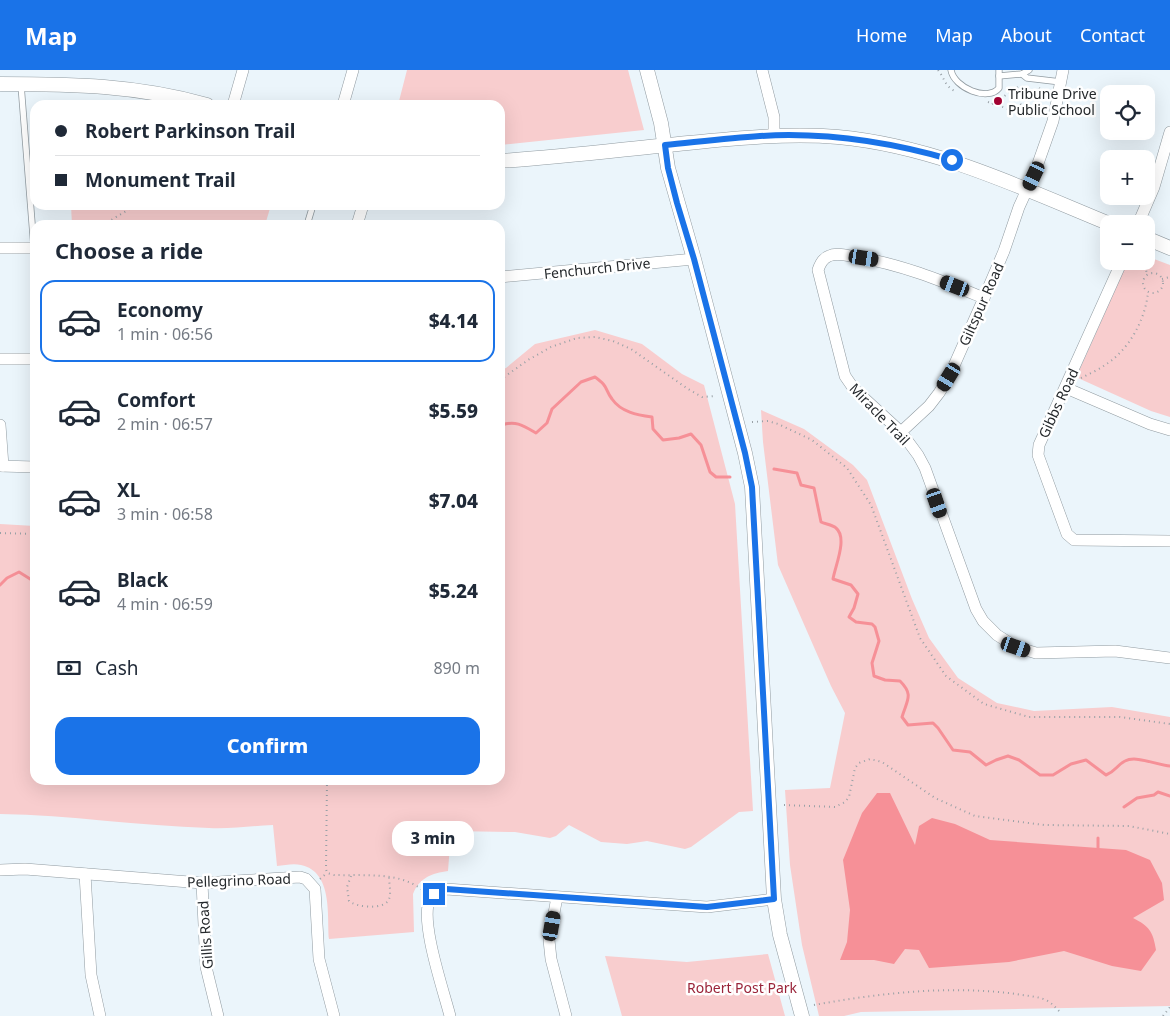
<!DOCTYPE html>
<meta charset="utf-8">
<style>
:root{--surface:#fff;--page:#f6f6f7;--text:#1f2937;--muted:#747a83;--line:#e0e1e3;--accent:#1a73e8}
body{margin:0;font-family:"Noto Sans",sans-serif;background:var(--page);color:var(--text);height:100vh;display:flex;flex-direction:column;font-size:19px;white-space:nowrap}
*{box-sizing:border-box;margin:0}
p{font-size:16px;color:var(--muted)}
.icon{flex:none;width:28px;height:28px;fill:none;stroke:currentColor;stroke-width:2;stroke-linecap:round;stroke-linejoin:round}
.map{position:relative;flex:1;overflow:hidden}
.side{position:absolute;left:30px;top:150px;width:475px;height:565px;display:flex;flex-direction:column;background:var(--surface);border-radius:15px;box-shadow:0 5px 20px #0002}
.side>*{flex:none}
.hud{position:absolute;left:30px;top:30px;width:475px;height:110px;border-radius:15px;box-shadow:0 5px 20px #0002;display:grid;align-content:center;height:110px;padding:0 25px;background:var(--surface)}
.tools{position:absolute;left:1100px;top:15px;display:grid;gap:10px}
.tools a{display:grid;place-items:center;width:55px;height:55px;border-radius:10px;background:var(--surface);box-shadow:0 5px 20px #0002;font-size:25px}
.end{position:absolute;width:22px;height:22px;margin:-11px;border:6px solid #1a73e8;background:#fff;box-shadow:0 0 0 2px #fff}
.from{border-radius:50%}
.bubble{position:absolute;height:35px;border-radius:15px;background:var(--surface);box-shadow:0 5px 20px #0002;font-size:16px;font-weight:800;line-height:35px;text-align:center}
.car{position:absolute;width:15px;height:30px;margin:-15px -8px;border-radius:6px;box-shadow:0 0 4px 1px #0007;background:linear-gradient(#222 24%,#8ab4d8 0 40%,#222 0 76%,#8ab4d8 0 86%,#222 0)}
.hud b{display:flex;align-items:center;gap:18px;height:48px;font-size:19px}
.hud b+b{border-top:1px solid var(--line)}
.hud i{width:12px;height:12px;background:var(--text)}
ul{padding:0;list-style:none}
li{display:flex;align-items:center;gap:15px;height:82px;margin:0 10px 8px;padding:0 15px;border:2px solid transparent;border-radius:15px}
li div{flex:1}
li b{display:block;font-size:19px}
li em{font-style:normal;font-weight:800}
li.on{border-color:var(--accent)}
li>.icon{width:45px;height:45px;stroke-width:1.5}
h2{padding:0 25px;font-size:22px;line-height:60px}
.pay{display:flex;align-items:center;gap:12px;height:55px;padding:0 25px;font-size:19px}
.pay p{margin-inline-start:auto}
.cta{display:flex;gap:10px;margin-top:auto;padding:10px 25px}
.cta a{flex:1;height:58px;border-radius:15px;background:var(--accent);color:#fff;font-size:20px;font-weight:800;line-height:58px;text-align:center}
header{display:flex;align-items:center;gap:30px;box-sizing:border-box;height:70px;padding:0 25px;background:var(--accent);color:#fff}
header strong{font-size:24px}
nav{display:flex;gap:28px;margin-inline-start:auto;font-size:18px}
.map>svg:first-child{display:block}
.green{fill:#f8cdce}
.water{fill:#f69097}
.lines{fill:none;stroke-linecap:round;stroke-linejoin:round}
.stream{stroke:#f69097;stroke-width:3}
.service-casing{stroke:#919ba1;stroke-width:7}
.minor-casing{stroke:#919ba1;stroke-width:12}
.tertiary-casing{stroke:#919ba1;stroke-width:15}
.path{stroke:#99a1a6;stroke-width:2;stroke-dasharray:1 4;stroke-linecap:butt}
.service{stroke:#fff;stroke-width:5.5}
.minor{stroke:#fff;stroke-width:11}
.tertiary{stroke:#fff;stroke-width:14}
.route{stroke:#1a73e8;stroke-width:6}
.poi-dot{fill:#a20232;stroke:#fff;stroke-width:2}
.labels{text-anchor:middle;dominant-baseline:central;stroke-width:5;stroke-linejoin:round;paint-order:stroke}
.poi-label{font-size:14px;fill:#25292c;stroke:#fff;text-anchor:start}
.street-label{font-size:14px;fill:#25292c;stroke:#fff}
.park-label{font-size:14px;fill:#9a2439;stroke:#fff}
</style>
<header>
<strong>Map</strong>
<nav><a>Home</a><a>Map</a><a>About</a><a>Contact</a></nav>
</header>
<div class="map">
<svg width="1170" height="946" viewBox="0 0 1170 946">
<rect width="100%" height="100%" fill="#ebf5fb"/>
<g class="green">
<path d="M 407,0 L 628,0 L 644,60 L 500,75 L 500,35 L 398,35 Z"/>
<path d="M 71,135 L 271,135 L 265,155 L 72,155 Z"/>
<path d="M 1146,186 L 1170,195 L 1170,347 L 1151,341 L 1078,308 L 1078,303 L 1128,191 L 1146,191 Z"/>
<path d="M 595,260 L 642,274 L 682,304 L 704,315 L 735,434 L 753,741 L 739,742 L 691,777 L 685,779 L 647,771 L 627,774 L 601,772 L 569,755 L 556,766 L 550,768 L 515,762 L 451,761 L 448,801 C 432,803 419,808 413,824 L 414,862 L 329,869 C 327,845 333,802 301,795 C 294,793 285,795 277,796 L 273,755 C 252,756 230,759 209,758 C 139,756 70,745 0,744 L 0,454 L 35,456 L 35,710 L 500,710 L 500,300 L 506,298 L 535,274 Z"/>
<path d="M 761,340 L 804,359 L 853,395 L 867,410 L 912,529 L 929,568 L 958,608 L 997,633 L 1034,641 L 1112,637 L 1170,647 L 1170,936 L 861,942 L 844,946 L 819,946 L 802,875 L 790,795 L 785,720 L 830,718 L 845,643 L 831,616 L 778,495 L 763,372 Z"/>
<path d="M 768,884 L 785,946 L 622,946 L 605,886 L 687,892 Z"/>
</g>
<path class="water" d="M 877,723 L 890,723 L 915,775 L 919,756 L 932,748 L 955,754 L 990,770 L 1126,780 L 1150,790 L 1162,813 L 1164,830 L 1133,848 C 1149,856 1153,861 1156,880 L 1141,901 L 1112,896 L 1064,881 L 1009,892 L 929,898 L 919,880 L 905,879 L 894,894 L 874,890 L 840,890 L 847,872 L 850,840 L 843,790 L 862,743 Z"/>
<g class="lines">
<g class="stream">
<path d="M 500,358 L 502,355 C 516,350 524,356 536,363 L 547,353 L 552,339 L 581,312 L 595,307 C 609,317 604,318 612,329 C 621,342 637,345 652,347 L 653,359 L 663,370 L 679,368 L 691,364 L 701,375 L 710,402 L 716,407 L 730,407"/>
<path d="M 774,399 L 797,403 L 801,415 L 814,418 L 821,452 C 825,454 833,455 836,458 C 848,468 835,496 833,509 L 851,515 L 858,524 L 854,538 L 849,547 L 856,552 L 872,554 L 875,557 L 879,571 L 872,593 L 874,606 L 885,610 L 900,611 C 914,625 907,630 902,647 L 908,655 L 933,653 L 938,658 L 953,680 L 970,682 L 986,695 L 996,690 L 1008,686 L 1019,690 L 1040,705 L 1053,705 L 1071,694 L 1086,690 L 1106,705 C 1116,701 1117,695 1125,691 C 1136,685 1157,695 1170,696"/>
<path d="M 0,515 L 7,508 L 19,502 L 35,512"/>
<path d="M 1124,737 L 1137,728 L 1154,725 L 1158,722 L 1170,726"/>
<path d="M 1098,768 L 1098,778"/>
</g>
<g class="service-casing">
<g id="service">
<path d="M 951,0 C 954,18 988,32 999,18 L 999,0"/>
<path d="M 1022,4 L 1027,8 L 1061,12"/>
<path d="M 999,6 L 1022,4 L 1029,0"/>
<path d="M 21,15 L 34,178"/>
<path d="M 307,155 L 313,135"/>
</g>
</g>
<g class="minor-casing">
<g id="minor">
<path d="M 762,0 L 774,47 L 774,65"/>
<path d="M 233,35 L 243,0"/>
<path d="M 343,35 L 353,0"/>
<path d="M 1138,154 L 1154,117 L 1170,62"/>
<path d="M 357,155 L 363,135"/>
<path d="M 0,178 L 35,178"/>
<path d="M 1122,191 L 1039,375 L 1038,385 L 1067,464 L 1074,470 L 1170,471"/>
<path d="M 500,207 L 694,189"/>
<path d="M 984,228 C 942,211 901,194 856,187 C 848,186 837,182 829,186 C 823,188 820,194 818,200 L 845,306 L 854,319 L 901,362 L 918,385 L 925,398 L 976,539 L 983,551 L 997,565 L 1016,577 L 1036,583 L 1115,581 L 1170,588"/>
<path d="M 0,289 L 35,289"/>
<path d="M 1066,318 L 1150,354 L 1170,360"/>
<path d="M 0,355 L 3,396"/>
<path d="M 901,362 L 929,336 L 939,323 L 949,307 L 984,228 L 1004,181 L 1019,137 L 1035,102 L 1053,51 L 1063,0"/>
<path d="M 0,396 L 35,397"/>
<path d="M 0,800 L 25,799 L 202,813 L 300,807 L 306,809 L 315,819 L 319,889 L 334,946"/>
<path d="M 85,804 L 91,905 L 100,946"/>
<path d="M 202,813 L 206,897 L 218,946"/>
<path d="M 557,827 L 549,870 L 551,889 L 566,946"/>
<path d="M 450,946 C 444,922 419,850 430,829 C 434,823 439,821 446,819 L 707,837 L 774,829"/>
</g>
</g>
<g class="tertiary-casing">
<g id="tertiary">
<path d="M 647,0 L 661,53 L 668,98 L 694,189 L 745,383 L 752,417 L 774,829 L 780,865 L 802,946"/>
<path d="M 0,14 C 72,14 137,15 207,35"/>
<path d="M 500,91 C 563,87 625,79 688,73 C 738,68 788,63 838,67 C 935,76 1022,118 1110,154"/>
<path d="M 1146,168 L 1170,178"/>
</g>
</g>
<g class="path">
<path d="M 938,0 C 944,7 945,17 955,21"/>
<path d="M 1039,18 L 1044,21"/>
<path d="M 1011,22 L 1030,46"/>
<path d="M 988,32 L 1035,48"/>
<path d="M 992,34 L 1018,17 L 1025,17"/>
<path d="M 103,155 L 136,135"/>
<path d="M 1144,191 L 1147,204"/>
<circle cx="1153" cy="213" r="10"/>
<path d="M 1162,209 L 1170,207"/>
<path d="M 1081,308 C 1089,304 1098,300 1105,295 C 1129,280 1145,250 1148,223"/>
<path d="M 500,310 L 528,290 L 551,277 L 577,268 L 595,267 L 613,271 L 631,279 L 688,319 L 702,327 L 715,326"/>
<path d="M 752,352 L 768,351 L 778,354 L 812,370 L 847,398 L 871,435 L 920,568 L 946,606 L 984,634 L 1029,647 L 1120,647 L 1170,654"/>
<path d="M 0,463 L 35,464"/>
<path d="M 327,710 L 326,799 L 327,803 L 334,805 C 365,806 399,801 424,821"/>
<path d="M 784,735 L 835,737 L 845,732 L 849,727 L 855,698 L 859,693 L 870,689 L 882,692 L 935,728 L 975,746 L 1044,755 L 1129,756 L 1170,764"/>
<path d="M 351,806 L 347,817 L 349,831 C 356,837 381,840 388,831 C 392,825 389,814 389,807"/>
<path d="M 320,809 L 327,803"/>
<path d="M 814,935 C 880,923 950,915 1016,924 C 1026,926 1037,926 1046,930 C 1052,933 1056,938 1061,943"/>
<path d="M 1163,946 L 1170,937"/>
</g>
<use href="#service" class="service"/>
<use href="#minor" class="minor"/>
<use href="#tertiary" class="tertiary"/>
</g>
<g class="lines">
<path class="route" d="M 434,824 L 446,819 L 707,837 L 774,829 L 752,417 L 745,383 L 694,189 L 677,133 L 668,98 L 665,75 C 696,72 728,68 760,66 C 825,62 890,72 952,90"/>
</g>
<circle class="poi-dot" cx="998" cy="31" r="5"/>
<g class="labels">
<g class="poi-label">
<text x="1008" y="23">Tribune Drive<tspan x="1008" dy="16">Public School</tspan></text>
</g>
<g class="street-label">
<text transform="translate(597 198) rotate(-6)">Fenchurch Drive</text>
<text transform="translate(981 234) rotate(-66)">Giltspur Road</text>
<text transform="translate(1058 333) rotate(-65)">Gibbs Road</text>
<text transform="translate(880 344) rotate(46)">Miracle Trail</text>
<text transform="translate(239 810) rotate(-2)">Pellegrino Road</text>
<text transform="translate(205 865) rotate(-94)">Gillis Road</text>
</g>
<g class="park-label">
<text x="742" y="917">Robert Post Park</text>
</g>
</g>
</svg>
<div class="tools">
<a><svg class="icon" aria-label="locate" viewBox="0 0 24 24"><circle cx="12" cy="12" r="6"/><path d="M12 2v4M12 18v4M2 12h4M18 12h4"/></svg></a>
<a>+</a>
<a>−</a>
</div>
<i class="end from" style="left:952px;top:90px"></i>
<i class="end" style="left:434px;top:824px"></i>
<div class="bubble" style="left:392px;top:751px;width:82px">3 min</div>
<i class="car" style="left:1034px;top:106px;rotate:205deg"></i>
<i class="car" style="left:864px;top:188px;rotate:99deg"></i>
<i class="car" style="left:955px;top:216px;rotate:291deg"></i>
<i class="car" style="left:949px;top:307px;rotate:211deg"></i>
<i class="car" style="left:937px;top:433px;rotate:161deg"></i>
<i class="car" style="left:1016px;top:577px;rotate:109deg"></i>
<i class="car" style="left:552px;top:856px;rotate:10deg"></i>
<div class="hud">
<b><i class="from"></i>Robert Parkinson Trail</b>
<b><i></i>Monument Trail</b>
</div>
<section class="side">
<h2>Choose a ride</h2>
<ul>
<li class="on"><svg class="icon" aria-label="car" viewBox="0 0 24 24"><path d="M5 17H2v-5l4-1 3-4h7l3 4 3 1v5h-3M9 17h6M6 11h13"/><circle cx="7" cy="17" r="2"/><circle cx="17" cy="17" r="2"/></svg><div><b>Economy</b><p>1 min · 06:56</p></div><em>$4.14</em></li>
<li><svg class="icon" aria-label="car" viewBox="0 0 24 24"><path d="M5 17H2v-5l4-1 3-4h7l3 4 3 1v5h-3M9 17h6M6 11h13"/><circle cx="7" cy="17" r="2"/><circle cx="17" cy="17" r="2"/></svg><div><b>Comfort</b><p>2 min · 06:57</p></div><em>$5.59</em></li>
<li><svg class="icon" aria-label="car" viewBox="0 0 24 24"><path d="M5 17H2v-5l4-1 3-4h7l3 4 3 1v5h-3M9 17h6M6 11h13"/><circle cx="7" cy="17" r="2"/><circle cx="17" cy="17" r="2"/></svg><div><b>XL</b><p>3 min · 06:58</p></div><em>$7.04</em></li>
<li><svg class="icon" aria-label="car" viewBox="0 0 24 24"><path d="M5 17H2v-5l4-1 3-4h7l3 4 3 1v5h-3M9 17h6M6 11h13"/><circle cx="7" cy="17" r="2"/><circle cx="17" cy="17" r="2"/></svg><div><b>Black</b><p>4 min · 06:59</p></div><em>$5.24</em></li>
</ul>
<div class="pay"><svg class="icon" aria-label="cash" viewBox="0 0 24 24"><path d="M3 7h18v10H3z"/><circle cx="12" cy="12" r="2"/></svg>Cash<p>890 m</p></div>
<div class="cta"><a>Confirm</a></div>
</section>
</div>
